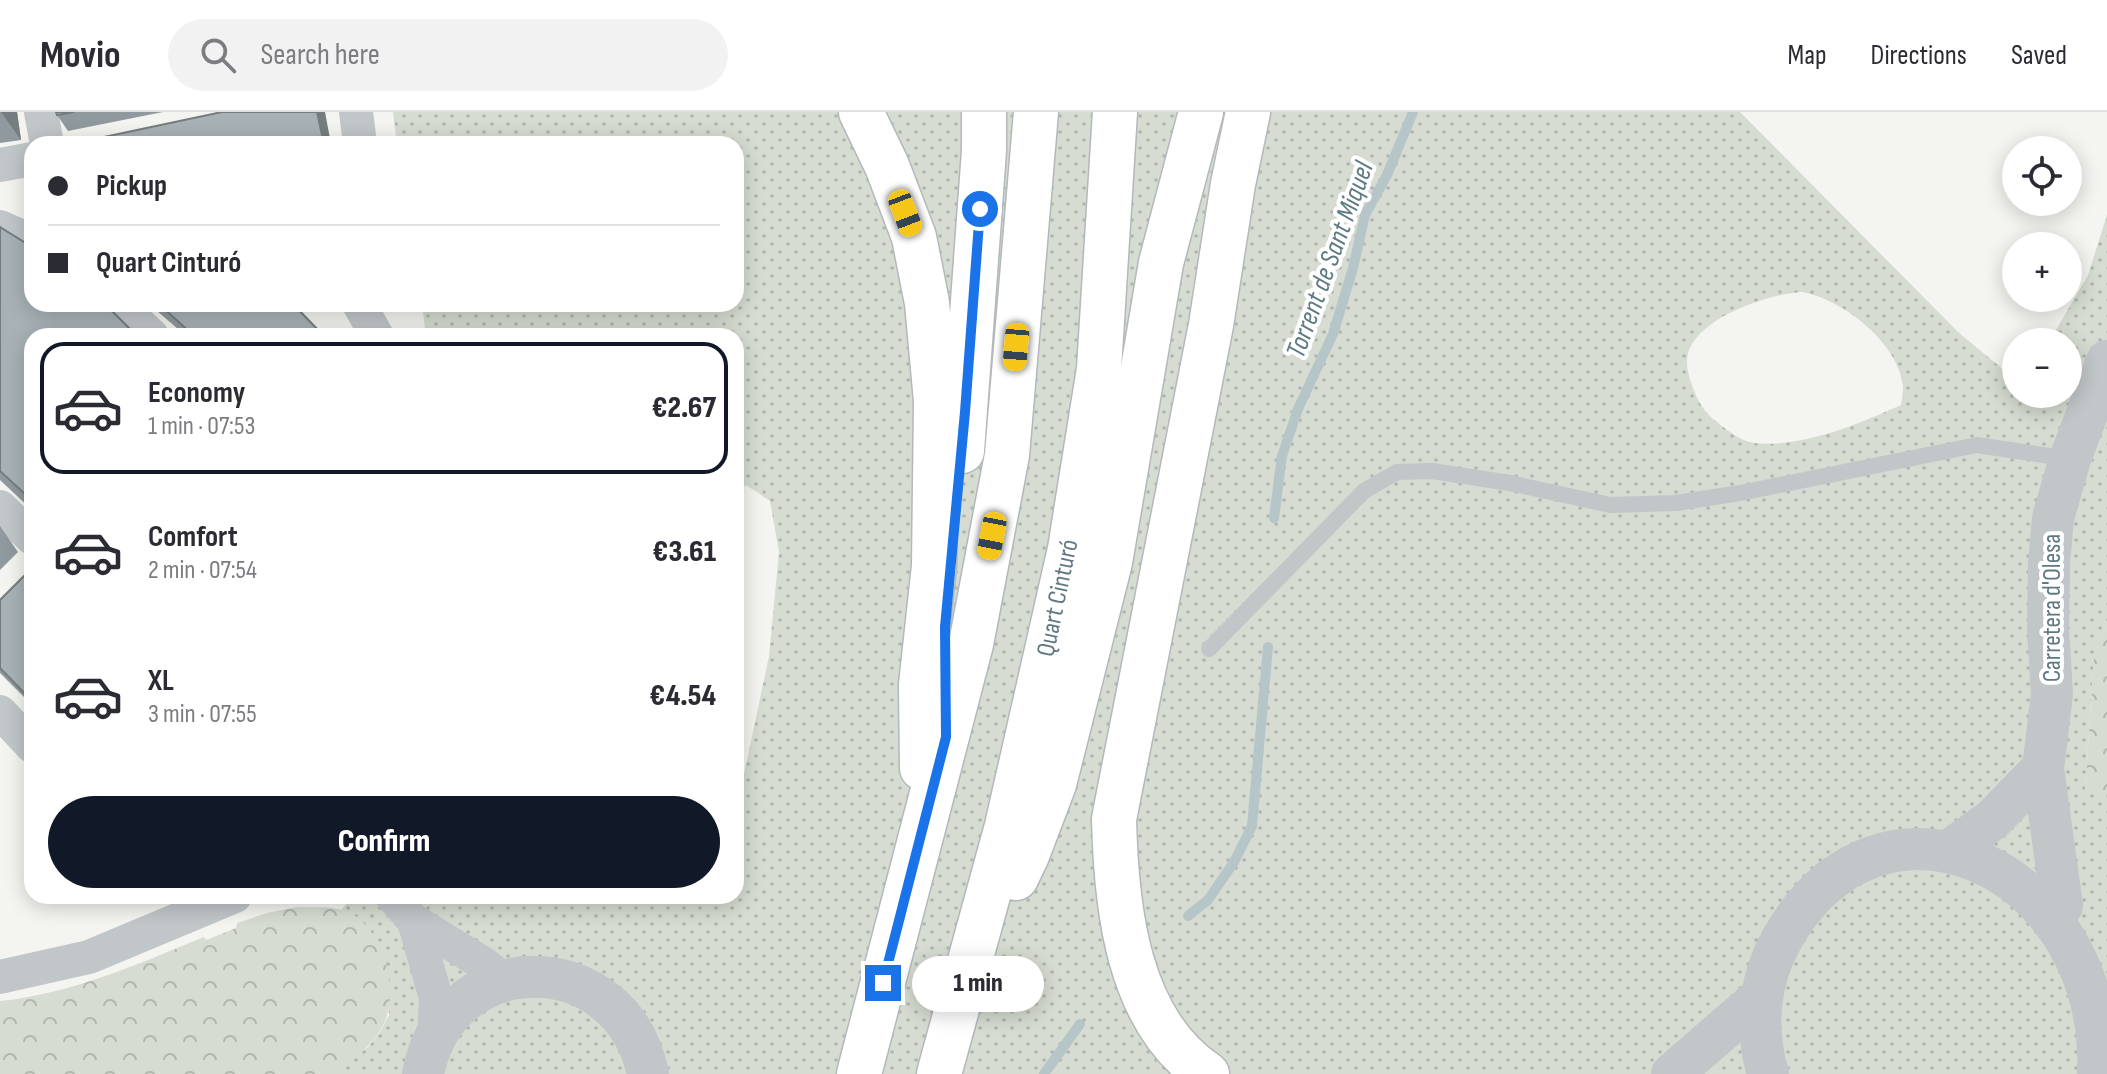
<!DOCTYPE html>
<meta charset="utf-8">
<style>
:root{--surface:#fff;--page:#f2f2f3;--text:#2b2b33;--muted:#7c7c81;--line:#e1e1e2;--accent:#111827}
body{margin:0;font-family:"Sofia Sans Condensed",sans-serif;background:var(--page);color:var(--text);height:100vh;display:flex;flex-direction:column;font-size:30px;white-space:nowrap}
*{box-sizing:border-box;margin:0}
p{font-size:26px;color:var(--muted)}
.icon{flex:none;width:44px;height:44px;fill:none;stroke:currentColor;stroke-width:2;stroke-linecap:round;stroke-linejoin:round}
.map{position:relative;flex:1;overflow:hidden}
.drawer{position:absolute;left:24px;top:216px;width:720px;height:576px;display:flex;flex-direction:column;background:var(--surface);border-radius:24px;box-shadow:0 4px 20px #0003}
.drawer>*{flex:none}
.top-card{position:absolute;left:24px;top:24px;width:720px;height:176px;border-radius:24px;box-shadow:0 4px 20px #0003;display:grid;align-content:center;height:176px;padding:0 24px;background:var(--surface)}
.controls{position:absolute;left:2002px;top:24px;display:grid;gap:16px}
.controls a{display:grid;place-items:center;width:80px;height:80px;border-radius:50%;background:var(--surface);box-shadow:0 4px 20px #0003;font-size:40px}
.end{position:absolute;width:36px;height:36px;margin:-18px;border:10px solid #1a73e8;background:#fff;box-shadow:0 0 0 4px #fff}
.from{border-radius:50%}
.bubble{position:absolute;height:56px;border-radius:28px;background:var(--surface);box-shadow:0 4px 20px #0003;font-size:26px;font-weight:800;line-height:56px;text-align:center}
.car{position:absolute;width:24px;height:48px;margin:-24px -12px;border-radius:10px;box-shadow:0 0 6px 2px #0007;background:linear-gradient(#f5c518 24%,#345 0 40%,#f5c518 0 76%,#345 0 86%,#f5c518 0)}
.top-card b{display:flex;align-items:center;gap:28px;height:76px;font-size:30px}
.top-card b+b{border-top:2px solid var(--line)}
.top-card i{width:20px;height:20px;background:var(--text)}
ul{padding:14px 0 0;list-style:none}
li{display:flex;align-items:center;gap:24px;height:132px;margin:0 16px 12px;padding:0 8px;border:4px solid transparent;border-radius:24px}
li div{flex:1}
li b{display:block;font-size:30px}
li em{font-style:normal;font-weight:800}
li.on{border-color:var(--accent)}
li>.icon{width:72px;height:72px;stroke-width:1.5}
.button{display:flex;gap:16px;margin-top:auto;padding:16px 24px}
.button a{flex:1;height:92px;border-radius:48px;background:var(--accent);color:#fff;font-size:32px;font-weight:800;line-height:92px;text-align:center}
header{display:flex;align-items:center;gap:48px;box-sizing:border-box;height:112px;padding:0 40px;background:var(--surface);border-bottom:2px solid var(--line)}
header strong{font-size:38px}
nav{display:flex;gap:44px;margin-inline-start:auto;font-size:28px}
.search{width:560px;height:72px;background:var(--page);display:flex;align-items:center;gap:20px;box-sizing:border-box;padding:0 28px;border-radius:44px;color:var(--muted);font-size:30px}
.map>svg:first-child{display:block}
.grass{fill:url(#grass-dots);fill-rule:evenodd}
.forest{fill:url(#forest-crowns)}
.lines{fill:none;stroke-linecap:round;stroke-linejoin:round}
.stream{stroke:#b6c6c8;stroke-width:10}
.motorway-casing{stroke:#b3b8ba;stroke-width:47}
.service{stroke:#c1c6c8;stroke-width:16}
.minor{stroke:#c1c6c8;stroke-width:34}
.tertiary{stroke:#c1c6c8;stroke-width:42}
.motorway{stroke:#fff;stroke-width:44}
.wall{fill:#90999d}
.shaded-wall{fill:#767d7f}
.building{fill:#a8b2b6;stroke:#767d7f;stroke-width:2}
.route{stroke:#1a73e8;stroke-width:10}
.labels{text-anchor:middle;dominant-baseline:central;stroke-width:8;stroke-linejoin:round;paint-order:stroke}
.street-label{font-size:26px;fill:#617883;stroke:#fff}
.water-label{font-size:28px;font-style:italic;fill:#5d7b81;stroke:#fff}
</style>
<header>
<strong>Movio</strong>
<div class="search"><svg class="icon" aria-label="search" viewBox="0 0 24 24"><circle cx="10" cy="10" r="6"/><path d="M15 15l6 6"/></svg>Search here</div>
<nav><a>Map</a><a>Directions</a><a>Saved</a></nav>
</header>
<div class="map">
<svg width="2107" height="962" viewBox="0 0 2107 962">
<defs>
<pattern id="grass-dots" width="8" height="8" patternUnits="userSpaceOnUse" patternTransform="scale(2)"><rect width="8" height="8" fill="#d6dcd1"/><path d="M2 2h.1M6 6h.1" fill="none" stroke="#b1b7af" stroke-width="1.8" stroke-linecap="round"/></pattern>
<pattern id="forest-crowns" width="20" height="18" patternUnits="userSpaceOnUse" patternTransform="scale(2)"><rect width="20" height="18" fill="#d6dcd1"/><path d="M2 6a3 3 0 1 1 6 0M12 15a3 3 0 1 1 6 0" fill="none" stroke="#b1b7af"/></pattern>
</defs>
<rect width="100%" height="100%" fill="#f4f4f0"/>
<path class="grass" d="M 393,0 L 1740,0 L 1959,221 L 2004,258 L 2016,255 L 2016,282 L 2068,282 L 2068,230 L 2049,230 L 2088,163 L 2107,103 L 2107,509 L 2094,545 L 2085,679 L 2107,681 L 2107,962 L 331,962 L 368,935 L 380,920 L 389,903 L 385,849 L 365,814 L 352,802 L 341,798 L 353,784 L 736,784 L 736,700 L 769,544 L 779,440 L 770,389 L 746,373 L 736,381 L 736,224 L 426,224 L 422,192 L 736,192 L 736,32 L 397,32 ZM 1802,180 C 1842,187 1898,230 1903,274 C 1903,280 1902,287 1901,293 C 1859,312 1802,336 1754,331 C 1740,329 1724,316 1713,307 C 1703,298 1698,289 1693,276 C 1689,265 1685,253 1688,241 C 1699,205 1768,182 1802,180 Z"/>
<g class="forest">
<path d="M 2107,509 L 2107,681 L 2085,680 L 2094,545 Z"/>
<path d="M 297,795 C 314,796 337,793 352,802 C 386,821 401,884 381,917 C 370,936 350,949 332,962 L 0,962 L 0,889 C 71,882 138,852 204,825 L 206,828 L 236,816 L 237,811 L 267,801 Z"/>
</g>
<g class="lines">
<g class="stream">
<path d="M 1274,406 L 1282,344 L 1298,297 L 1333,222 L 1353,156 L 1365,103 L 1387,63 L 1413,0"/>
<path d="M 1188,804 L 1208,788 L 1234,750 L 1252,714 L 1268,535"/>
<path d="M 1044,962 L 1080,912"/>
</g>
<g class="motorway-casing">
<g id="motorway">
<path d="M 861,0 L 887,54 L 914,125 L 927,191 L 936,289 L 934,454 L 921,573 L 922,656"/>
<path d="M 962,339 L 984,39 L 984,0"/>
<path d="M 1016,766 L 1027,743 L 1054,672 L 1110,450 L 1161,151 L 1201,0"/>
<path d="M 859,962 L 971,532 L 1007,343 L 1036,0"/>
<path d="M 939,962 L 1007,714 L 1070,437 L 1099,257 L 1115,0"/>
<path d="M 1207,962 C 1127,909 1116,794 1114,707 L 1211,213 L 1233,72 L 1248,0"/>
</g>
</g>
<path class="service" d="M 1209,537 L 1364,379 L 1397,360 L 1432,359 L 1510,371 L 1610,393 L 1676,391 L 1740,381 L 1977,333 L 2070,347"/>
<g class="minor">
<path d="M 41,0 L 47,32"/>
<path d="M 356,0 L 360,32"/>
<path d="M 0,53 L 32,47"/>
<path d="M 0,115 L 32,129"/>
<path d="M 118,192 L 152,224"/>
<path d="M 359,192 L 377,224"/>
<path d="M 0,395 L 32,426"/>
<path d="M 0,600 L 32,634"/>
<path d="M 392,784 L 414,809 L 484,852 L 504,868"/>
<path d="M 414,809 L 436,886 L 434,927"/>
<path d="M 0,865 L 89,845 L 235,784"/>
</g>
<g class="tertiary">
<path d="M 1950,738 L 1992,708 L 2043,656"/>
<path d="M 2062,794 L 2043,656 L 2052,582 L 2048,518 L 2049,452 L 2053,406 L 2070,347 L 2107,249"/>
<path d="M 423,962 C 447,832 622,833 648,962"/>
<path d="M 1672,962 L 1762,884"/>
<path d="M 1768,962 C 1755,917 1758,869 1782,827 C 1882,649 2107,757 2098,962"/>
</g>
<use href="#motorway" class="motorway"/>
</g>
<g class="wall">
<path d="M 0,0 L 17,0 L 21,28 L 0,31 Z"/>
<path d="M 56,0 L 163,0 L 68,19 L 57,3 Z"/>
<path d="M 0,115 L 32,224 L 32,398 L 0,368 Z"/>
<path d="M 149,192 L 293,192 L 324,224 L 186,224 Z"/>
<path d="M 0,414 L 18,440 L 0,458 Z"/>
<path d="M 32,456 L 32,593 L 0,561 L 0,488 Z"/>
</g>
<g class="shaded-wall">
<path d="M 1,0 L 17,0 L 21,28 Z"/>
<path d="M 317,0 L 325,0 L 331,32 L 324,32 Z"/>
</g>
<g class="building">
<path d="M 56,0 L 74,0 L 57,3 Z"/>
<path d="M 222,0 L 317,0 L 324,32 L 71,32 Z"/>
<path d="M 0,115 L 32,135 L 32,192 L 105,192 L 137,224 L 32,224 L 32,376 L 26,383 L 0,359 Z"/>
<path d="M 159,192 L 293,192 L 324,224 L 194,224 Z"/>
<path d="M 32,456 L 32,589 L 0,556 L 0,488 Z"/>
</g>
<g class="lines">
<path class="route" d="M 883,871 L 946,625 L 945,515 L 965,300 L 980,97"/>
</g>
<g class="labels">
<g class="street-label">
<text transform="translate(1058 486) rotate(-78)">Quart Cinturó</text>
<text transform="translate(2052 496) rotate(-90)">Carretera d'Olesa</text>
</g>
<g class="water-label">
<text transform="translate(1330 148) rotate(-70)">Torrent de Sant Miquel</text>
</g>
</g>
</svg>
<div class="controls">
<a><svg class="icon" aria-label="locate" viewBox="0 0 24 24"><circle cx="12" cy="12" r="6"/><path d="M12 2v4M12 18v4M2 12h4M18 12h4"/></svg></a>
<a>+</a>
<a>−</a>
</div>
<i class="end from" style="left:980px;top:97px"></i>
<i class="end" style="left:883px;top:871px"></i>
<div class="bubble" style="left:912px;top:844px;width:132px">1 min</div>
<i class="car" style="left:905px;top:101px;rotate:159deg"></i>
<i class="car" style="left:1016px;top:235px;rotate:185deg"></i>
<i class="car" style="left:992px;top:424px;rotate:191deg"></i>
<div class="top-card">
<b><i class="from"></i>Pickup</b>
<b><i></i>Quart Cinturó</b>
</div>
<section class="drawer">
<ul>
<li class="on"><svg class="icon" aria-label="car" viewBox="0 0 24 24"><path d="M5 17H2v-5l4-1 3-4h7l3 4 3 1v5h-3M9 17h6M6 11h13"/><circle cx="7" cy="17" r="2"/><circle cx="17" cy="17" r="2"/></svg><div><b>Economy</b><p>1 min · 07:53</p></div><em>€2.67</em></li>
<li><svg class="icon" aria-label="car" viewBox="0 0 24 24"><path d="M5 17H2v-5l4-1 3-4h7l3 4 3 1v5h-3M9 17h6M6 11h13"/><circle cx="7" cy="17" r="2"/><circle cx="17" cy="17" r="2"/></svg><div><b>Comfort</b><p>2 min · 07:54</p></div><em>€3.61</em></li>
<li><svg class="icon" aria-label="car" viewBox="0 0 24 24"><path d="M5 17H2v-5l4-1 3-4h7l3 4 3 1v5h-3M9 17h6M6 11h13"/><circle cx="7" cy="17" r="2"/><circle cx="17" cy="17" r="2"/></svg><div><b>XL</b><p>3 min · 07:55</p></div><em>€4.54</em></li>
</ul>
<div class="button"><a>Confirm</a></div>
</section>
</div>
